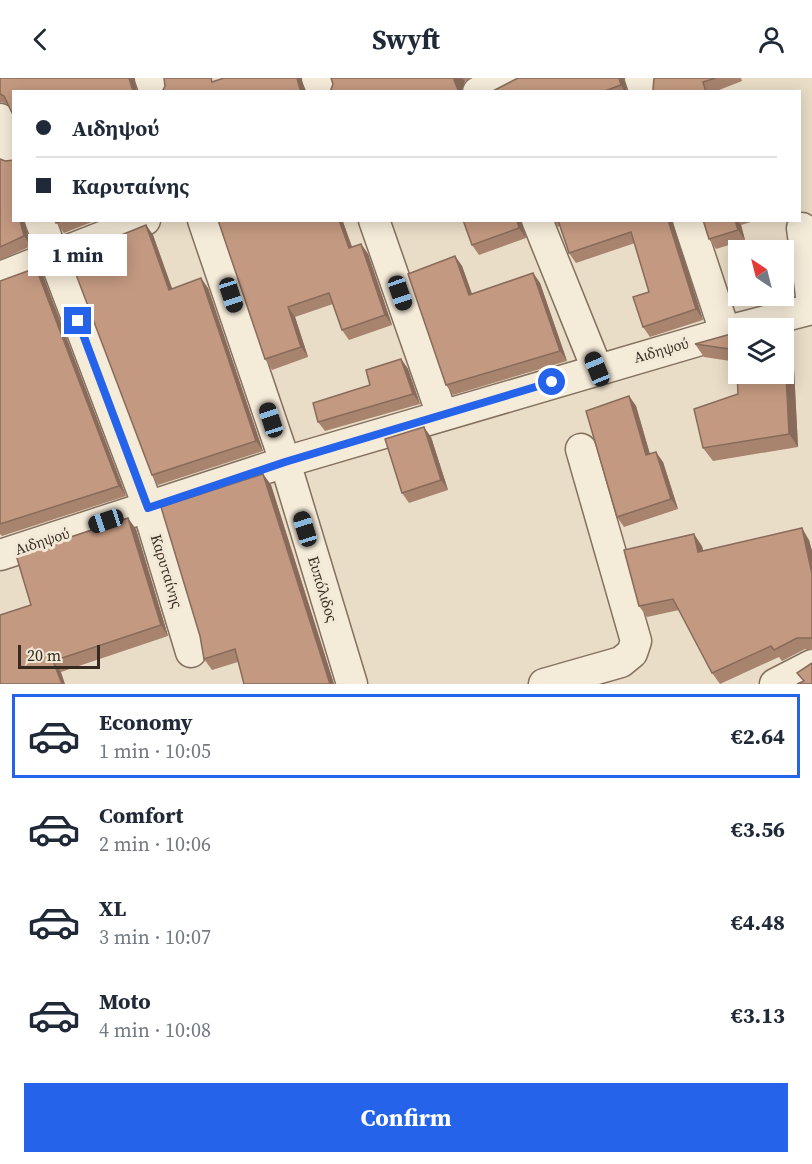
<!DOCTYPE html>
<meta charset="utf-8">
<style>
:root{--surface:#fff;--page:#f6f6f7;--text:#1f2937;--muted:#747a83;--line:#e0e1e3;--accent:#2563eb}
body{margin:0;font-family:"Source Serif 4",serif;background:var(--page);color:var(--text);height:100vh;display:flex;flex-direction:column;font-size:22px;white-space:nowrap}
*{box-sizing:border-box;margin:0}
p{font-size:20px;color:var(--muted)}
.icon{flex:none;width:33px;height:33px;fill:none;stroke:currentColor;stroke-width:2;stroke-linecap:round;stroke-linejoin:round}
.map{position:relative;height:606px;overflow:hidden}
.panel{display:flex;flex-direction:column;background:var(--surface);flex:1}
.panel>*{flex:none}
.guide{position:absolute;left:12px;top:12px;width:789px;height:132px;border-radius:0px;box-shadow:0 3px 15px #0003;display:grid;align-content:center;height:132px;padding:0 24px;background:var(--surface)}
.needle{width:39px;rotate:325deg}
.buttons{position:absolute;left:728px;top:162px;display:grid;gap:12px}
.buttons a{display:grid;place-items:center;width:66px;height:66px;border-radius:0px;background:var(--surface);box-shadow:0 3px 15px #0003;font-size:30px}
.scale{position:absolute;left:18px;bottom:15px;width:82px;box-sizing:border-box;padding-left:6px;border:3px solid #352920;border-top:0;font-size:16px;line-height:21px;white-space:nowrap;color:#352920;-webkit-text-stroke:4px #f2e8d6;paint-order:stroke}
.end{position:absolute;width:27px;height:27px;margin:-14px;border:8px solid #2563eb;background:#fff;box-shadow:0 0 0 3px #fff}
.from{border-radius:50%}
.bubble{position:absolute;height:42px;border-radius:0px;background:var(--surface);box-shadow:0 3px 15px #0003;font-size:20px;font-weight:700;line-height:42px;text-align:center}
.car{position:absolute;width:18px;height:36px;margin:-18px -9px;border-radius:8px;box-shadow:0 0 4px 2px #0007;background:linear-gradient(#222 24%,#8ab4d8 0 40%,#222 0 76%,#8ab4d8 0 86%,#222 0)}
.guide b{display:flex;align-items:center;gap:21px;height:57px;font-size:22px}
.guide b+b{border-top:2px solid var(--line)}
.guide i{width:15px;height:15px;background:var(--text)}
ul{padding:10px 0 0;list-style:none}
li{display:flex;align-items:center;gap:18px;height:84px;margin:0 12px 9px;padding:0 12px;border:3px solid transparent;border-radius:0px}
li div{flex:1}
li b{display:block;font-size:22px}
li em{font-style:normal;font-weight:700}
li.active{border-color:var(--accent)}
li>.icon{width:54px;height:54px;stroke-width:1.5}
.primary-button{display:flex;gap:12px;margin-top:auto;padding:12px 24px}
.primary-button a{flex:1;height:69px;border-radius:0px;background:var(--accent);color:#fff;font-size:24px;font-weight:700;line-height:69px;text-align:center}
header{display:flex;justify-content:space-between;align-items:center;height:78px;padding:0 24px;background:var(--surface);font-size:27px;font-weight:700}
.map>svg:first-child{display:block}
.lines{fill:none;stroke-linecap:round;stroke-linejoin:round}
.minor-casing{stroke:#83705e;stroke-width:33}
.minor{stroke:#f5ebd9;stroke-width:30}
.wall{fill:#a8846f}
.shaded-wall{fill:#886b5a}
.building{fill:#c39981;stroke:#886b5a;stroke-width:1.5}
.route{stroke:#2563eb;stroke-width:8}
.labels{text-anchor:middle;dominant-baseline:central;stroke-width:6;stroke-linejoin:round;paint-order:stroke}
.street-label{font-size:15px;fill:#352920;stroke:#f2e8d6}
</style>
<header><svg class="icon" aria-label="back" viewBox="0 0 24 24"><path d="M15 5l-7 7 7 7"/></svg>Swyft<svg class="icon" aria-label="person" viewBox="0 0 24 24"><circle cx="12" cy="8" r="4"/><path d="M4 21q1-7 8-7t8 7"/></svg></header>
<div class="map">
<svg width="812" height="606" viewBox="0 0 812 606">
<rect width="100%" height="100%" fill="#e9ddc7"/>
<g class="lines">
<g class="minor-casing">
<g id="minor">
<path d="M 150,0 L 155,14"/>
<path d="M 317,0 L 323,14"/>
<path d="M 640,0 L 645,14"/>
<path d="M 478,14 L 511,0"/>
<path d="M 0,41 L 14,76"/>
<path d="M 40,142 L 143,415 L 191,574"/>
<path d="M 203,142 L 285,384 L 352,606"/>
<path d="M 374,142 L 442,337"/>
<path d="M 537,142 L 597,291"/>
<path d="M 688,142 L 725,254"/>
<path d="M 802,150 L 812,225"/>
<path d="M 0,199 L 145,142"/>
<path d="M 739,250 L 812,231"/>
<path d="M 0,477 L 285,384 L 738,251"/>
<path d="M 544,606 L 621,584 L 632,575 L 636,563 L 581,371"/>
<path d="M 775,606 L 812,587"/>
</g>
</g>
<use href="#minor" class="minor"/>
</g>
<g class="wall">
<path d="M 0,0 L 134,0 L 137,14 L 14,14 L 8,27 L 2,24 L 0,25 Z"/>
<path d="M 331,0 L 471,0 L 465,3 L 461,14 L 330,14 L 333,6 Z"/>
<path d="M 624,0 L 627,14 L 491,14 L 517,1 Z"/>
<path d="M 654,0 L 741,0 L 742,3 L 714,14 L 654,14 Z"/>
<path d="M 0,81 L 14,142 L 24,142 L 31,168 L 0,182 Z"/>
<path d="M 55,142 L 97,142 L 64,155 Z"/>
<path d="M 218,142 L 347,142 L 343,144 L 352,169 L 361,166 L 368,176 L 392,247 L 349,262 L 342,252 L 333,226 L 295,239 L 308,279 L 272,292 L 265,281 Z"/>
<path d="M 521,142 L 526,160 L 479,177 L 472,167 Z"/>
<path d="M 554,142 L 672,142 L 703,242 L 650,259 L 643,249 L 649,214 L 635,165 L 576,185 L 569,175 L 560,148 L 558,149 Z"/>
<path d="M 703,142 L 753,142 L 754,143 L 741,147 L 745,162 L 716,171 L 709,161 Z"/>
<path d="M 146,147 L 153,157 L 172,210 L 208,210 L 263,373 L 158,407 L 152,397 Z"/>
<path d="M 455,178 L 462,188 L 472,216 L 533,195 L 540,205 L 567,283 L 453,317 L 446,307 Z"/>
<path d="M 44,200 L 126,418 L 2,458 L 0,456 L 0,203 Z"/>
<path d="M 780,242 L 789,255 L 789,283 L 794,291 L 798,369 L 713,383 L 703,370 L 738,316 L 737,284 L 704,279 L 695,266 Z"/>
<path d="M 401,281 L 408,291 L 420,326 L 325,353 L 318,344 L 370,307 Z"/>
<path d="M 629,318 L 636,328 L 650,376 L 663,384 L 678,431 L 624,449 L 617,439 Z"/>
<path d="M 431,359 L 448,412 L 409,425 L 402,415 Z"/>
<path d="M 263,396 L 271,407 L 334,606 L 244,606 L 238,584 L 212,592 L 204,581 Z"/>
<path d="M 136,451 L 168,558 L 61,594 L 0,606 L 31,527 Z"/>
<path d="M 809,462 L 812,473 L 812,572 L 805,571 L 782,583 L 779,579 L 720,606 L 712,595 L 679,532 L 647,539 L 639,528 L 702,468 L 703,473 Z"/>
</g>
<g class="shaded-wall">
<path d="M 129,0 L 134,0 L 137,14 L 134,14 L 132,10 Z"/>
<path d="M 297,0 L 301,0 L 305,14 L 302,14 L 300,11 Z"/>
<path d="M 455,0 L 462,0 L 465,3 L 461,14 L 459,14 L 454,2 Z"/>
<path d="M 619,0 L 624,0 L 627,14 L 625,14 L 621,7 Z"/>
<path d="M 20,142 L 24,142 L 31,168 L 24,158 Z"/>
<path d="M 339,142 L 342,142 L 343,144 L 356,180 L 349,170 Z"/>
<path d="M 517,142 L 521,142 L 526,160 L 519,150 Z"/>
<path d="M 668,142 L 672,142 L 703,242 L 696,231 Z"/>
<path d="M 735,142 L 737,142 L 741,147 L 745,162 L 738,152 Z"/>
<path d="M 146,147 L 153,157 L 176,222 L 169,212 Z"/>
<path d="M 361,166 L 368,176 L 392,247 L 385,237 Z"/>
<path d="M 455,178 L 462,188 L 476,227 L 469,217 Z"/>
<path d="M 36,190 L 44,200 L 126,418 L 119,408 Z"/>
<path d="M 533,195 L 540,205 L 567,283 L 560,273 Z"/>
<path d="M 201,200 L 208,210 L 263,373 L 256,363 Z"/>
<path d="M 288,229 L 295,239 L 308,279 L 301,269 Z"/>
<path d="M 780,242 L 789,255 L 789,283 L 794,291 L 798,369 L 789,356 L 783,282 L 783,250 L 780,250 Z"/>
<path d="M 401,281 L 408,291 L 420,326 L 413,316 Z"/>
<path d="M 629,318 L 636,328 L 653,387 L 646,377 Z"/>
<path d="M 424,349 L 431,359 L 448,412 L 441,402 Z"/>
<path d="M 656,374 L 663,384 L 678,431 L 671,421 Z"/>
<path d="M 263,396 L 271,407 L 334,606 L 330,606 Z"/>
<path d="M 128,440 L 136,451 L 168,558 L 161,547 Z"/>
<path d="M 802,450 L 809,462 L 812,473 L 812,496 Z"/>
<path d="M 694,456 L 702,468 L 706,485 L 698,474 Z"/>
<path d="M 53,583 L 61,594 L 65,606 L 62,606 Z"/>
</g>
<g class="building">
<path d="M 0,0 L 129,0 L 132,10 L 136,14 L 14,14 L 14,39 L 4,18 L 0,16 Z"/>
<path d="M 164,0 L 211,0 L 212,4 L 224,0 L 297,0 L 300,11 L 303,14 L 162,14 L 165,8 Z"/>
<path d="M 331,0 L 455,0 L 454,2 L 459,14 L 330,14 L 333,6 Z"/>
<path d="M 518,0 L 619,0 L 621,7 L 602,14 L 491,14 Z"/>
<path d="M 654,0 L 716,0 L 703,4 L 706,14 L 654,14 L 653,11 Z"/>
<path d="M 0,81 L 5,83 L 14,82 L 14,142 L 20,142 L 24,158 L 0,169 Z"/>
<path d="M 55,142 L 64,142 L 56,145 Z"/>
<path d="M 218,142 L 339,142 L 349,170 L 361,166 L 385,237 L 342,252 L 329,215 L 288,229 L 301,269 L 265,281 Z"/>
<path d="M 463,142 L 517,142 L 519,150 L 472,167 Z"/>
<path d="M 558,142 L 668,142 L 696,231 L 643,249 L 633,219 L 649,214 L 631,154 L 569,175 Z"/>
<path d="M 703,142 L 735,142 L 738,152 L 709,161 Z"/>
<path d="M 146,147 L 169,212 L 201,200 L 256,363 L 152,397 L 69,178 Z"/>
<path d="M 455,178 L 469,217 L 533,195 L 560,273 L 446,307 L 408,196 Z"/>
<path d="M 36,190 L 119,408 L 0,446 L 0,203 Z"/>
<path d="M 780,242 L 780,250 L 749,250 Z"/>
<path d="M 738,254 L 738,296 L 783,296 L 783,277 L 785,277 L 789,356 L 703,370 L 694,331 L 738,316 L 736,272 L 695,266 Z"/>
<path d="M 401,281 L 413,316 L 318,344 L 313,325 L 370,307 L 366,292 Z"/>
<path d="M 629,318 L 646,377 L 656,374 L 671,421 L 617,439 L 586,333 Z"/>
<path d="M 424,349 L 441,402 L 402,415 L 385,361 Z"/>
<path d="M 263,396 L 330,606 L 244,606 L 235,571 L 204,581 L 200,558 L 161,429 Z"/>
<path d="M 128,440 L 161,547 L 53,583 L 62,606 L 0,606 L 0,537 L 31,527 L 16,477 Z"/>
<path d="M 802,450 L 812,496 L 812,560 L 797,560 L 774,572 L 771,568 L 712,595 L 673,521 L 639,528 L 624,472 L 694,456 L 698,474 Z"/>
<path d="M 812,585 L 812,606 L 797,606 L 804,603 L 797,595 Z"/>
</g>
<g class="lines">
<path class="route" d="M 78,243 L 148,430 L 285,384 L 552,304"/>
</g>
<g class="labels">
<g class="street-label">
<text transform="translate(661 272) rotate(-16)">Αιδηψού</text>
<text transform="translate(42 463) rotate(-18)">Αιδηψού</text>
<text transform="translate(167 493) rotate(73)">Καρυταίνης</text>
<text transform="translate(323 511) rotate(73)">Ευπόλιδος</text>
</g>
</g>
</svg>
<div class="buttons">
<a><svg class="needle" viewBox="-14 -14 28 28"><path d="M0-13l5 13h-10z" fill="#e53935"/><path d="M0 13l5-13h-10z" fill="#747a83"/></svg></a>
<a><svg class="icon" aria-label="layers" viewBox="0 0 24 24"><path d="M12 4l9 5-9 5-9-5zM3 14l9 5 9-5"/></svg></a>
</div>
<div class="scale">20 m</div>
<i class="end from" style="left:552px;top:304px"></i>
<i class="end" style="left:78px;top:243px"></i>
<div class="bubble" style="left:28px;top:156px;width:99px">1 min</div>
<i class="car" style="left:400px;top:215px;rotate:161deg"></i>
<i class="car" style="left:231px;top:217px;rotate:162deg"></i>
<i class="car" style="left:597px;top:291px;rotate:338deg"></i>
<i class="car" style="left:271px;top:342px;rotate:342deg"></i>
<i class="car" style="left:106px;top:443px;rotate:252deg"></i>
<i class="car" style="left:305px;top:451px;rotate:343deg"></i>
<div class="guide">
<b><i class="from"></i>Αιδηψού</b>
<b><i></i>Καρυταίνης</b>
</div>
</div>
<section class="panel">
<ul>
<li class="active"><svg class="icon" aria-label="car" viewBox="0 0 24 24"><path d="M5 17H2v-5l4-1 3-4h7l3 4 3 1v5h-3M9 17h6M6 11h13"/><circle cx="7" cy="17" r="2"/><circle cx="17" cy="17" r="2"/></svg><div><b>Economy</b><p>1 min · 10:05</p></div><em>€2.64</em></li>
<li><svg class="icon" aria-label="car" viewBox="0 0 24 24"><path d="M5 17H2v-5l4-1 3-4h7l3 4 3 1v5h-3M9 17h6M6 11h13"/><circle cx="7" cy="17" r="2"/><circle cx="17" cy="17" r="2"/></svg><div><b>Comfort</b><p>2 min · 10:06</p></div><em>€3.56</em></li>
<li><svg class="icon" aria-label="car" viewBox="0 0 24 24"><path d="M5 17H2v-5l4-1 3-4h7l3 4 3 1v5h-3M9 17h6M6 11h13"/><circle cx="7" cy="17" r="2"/><circle cx="17" cy="17" r="2"/></svg><div><b>XL</b><p>3 min · 10:07</p></div><em>€4.48</em></li>
<li><svg class="icon" aria-label="car" viewBox="0 0 24 24"><path d="M5 17H2v-5l4-1 3-4h7l3 4 3 1v5h-3M9 17h6M6 11h13"/><circle cx="7" cy="17" r="2"/><circle cx="17" cy="17" r="2"/></svg><div><b>Moto</b><p>4 min · 10:08</p></div><em>€3.13</em></li>
</ul>
<div class="primary-button"><a>Confirm</a></div>
</section>
